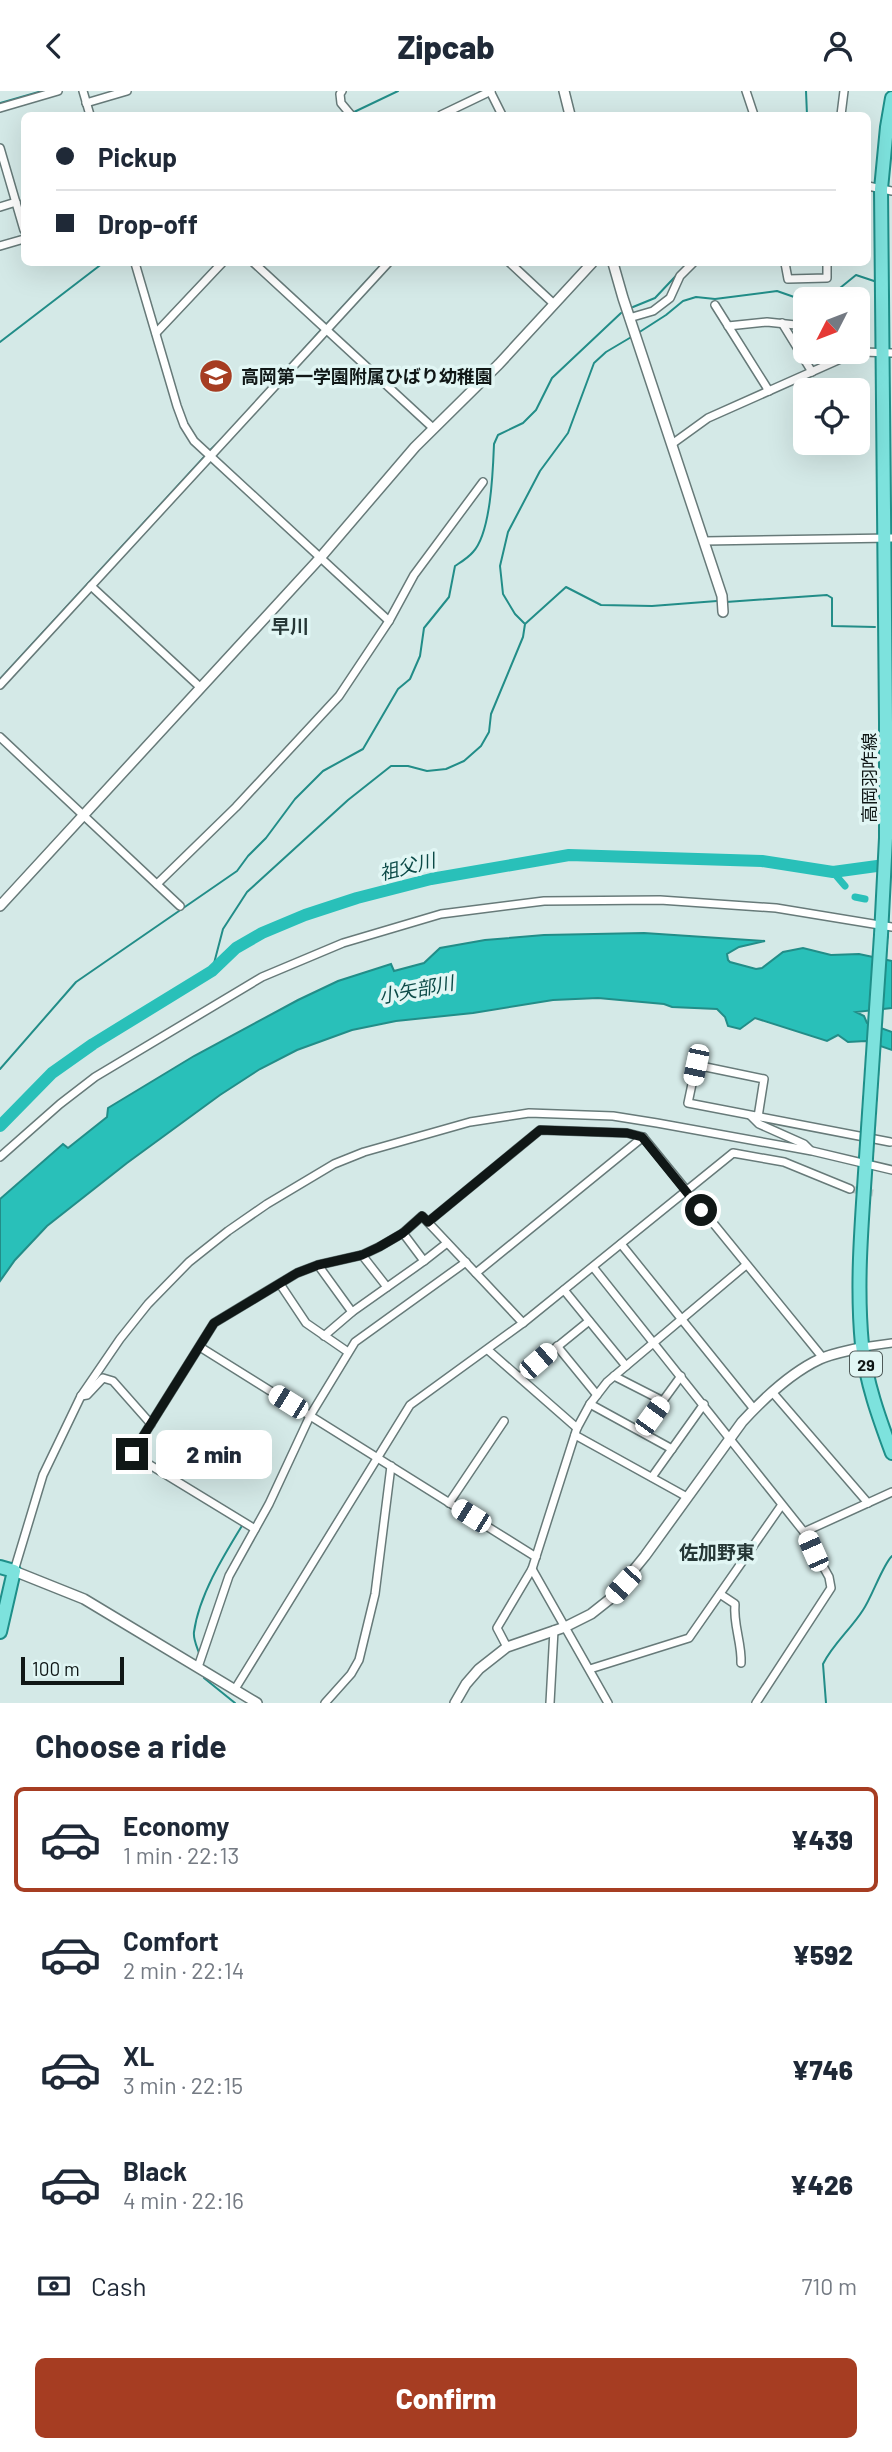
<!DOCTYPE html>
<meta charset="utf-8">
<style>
:root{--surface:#fff;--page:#f2f2f3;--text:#1f2937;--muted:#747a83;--line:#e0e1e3;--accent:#a63d22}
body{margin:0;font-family:Barlow,"Noto Sans JP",sans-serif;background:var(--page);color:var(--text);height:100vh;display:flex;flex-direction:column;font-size:26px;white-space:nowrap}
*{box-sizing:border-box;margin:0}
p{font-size:23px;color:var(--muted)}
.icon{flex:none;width:38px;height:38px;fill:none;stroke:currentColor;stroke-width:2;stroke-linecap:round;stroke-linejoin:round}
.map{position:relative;height:1612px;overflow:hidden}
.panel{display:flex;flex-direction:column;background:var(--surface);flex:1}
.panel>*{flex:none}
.banner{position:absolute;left:21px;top:21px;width:850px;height:154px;border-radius:10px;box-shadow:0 7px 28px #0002;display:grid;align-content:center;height:154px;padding:0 35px;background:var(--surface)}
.needle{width:46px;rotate:228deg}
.controls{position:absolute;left:793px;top:196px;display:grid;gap:14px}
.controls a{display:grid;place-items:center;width:77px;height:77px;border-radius:10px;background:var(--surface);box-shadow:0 7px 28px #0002;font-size:35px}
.scale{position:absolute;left:21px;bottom:18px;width:103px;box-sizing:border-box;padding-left:7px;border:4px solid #101716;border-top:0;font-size:19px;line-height:24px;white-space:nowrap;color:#101716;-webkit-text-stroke:5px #e1f6f4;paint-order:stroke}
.end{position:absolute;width:32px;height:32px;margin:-16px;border:9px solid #101716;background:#fff;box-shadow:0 0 0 4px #fff}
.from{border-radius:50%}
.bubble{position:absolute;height:49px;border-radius:10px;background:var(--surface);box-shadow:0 7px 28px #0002;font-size:23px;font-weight:800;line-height:49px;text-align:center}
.car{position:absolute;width:21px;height:42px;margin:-21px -10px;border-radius:9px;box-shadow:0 0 5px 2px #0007;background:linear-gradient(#fff 24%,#345 0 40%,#fff 0 76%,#345 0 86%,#fff 0)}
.banner b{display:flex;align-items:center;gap:24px;height:66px;font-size:26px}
.banner b+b{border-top:2px solid var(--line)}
.banner i{width:18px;height:18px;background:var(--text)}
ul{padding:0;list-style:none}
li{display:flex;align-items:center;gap:21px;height:105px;margin:0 14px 10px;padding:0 21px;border:4px solid transparent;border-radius:10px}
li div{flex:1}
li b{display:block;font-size:26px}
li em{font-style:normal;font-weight:800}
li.on{border-color:var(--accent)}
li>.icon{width:63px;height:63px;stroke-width:1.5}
h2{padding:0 35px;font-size:32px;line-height:84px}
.pay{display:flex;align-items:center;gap:18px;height:77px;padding:0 35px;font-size:26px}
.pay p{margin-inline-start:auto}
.button{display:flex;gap:14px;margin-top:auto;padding:14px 35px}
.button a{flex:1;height:80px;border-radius:10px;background:var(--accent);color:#fff;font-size:28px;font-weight:800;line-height:80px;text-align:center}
header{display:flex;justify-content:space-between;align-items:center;height:91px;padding:0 35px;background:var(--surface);font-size:32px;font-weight:800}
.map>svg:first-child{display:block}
.water{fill:#29c0b9;stroke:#228d88;stroke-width:2}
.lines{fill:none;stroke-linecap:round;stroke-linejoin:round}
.stream{stroke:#228d88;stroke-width:2}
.canal{stroke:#29c0b9;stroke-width:7}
.river{stroke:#29c0b9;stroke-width:12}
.minor-tunnel{stroke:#b7cac8;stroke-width:7;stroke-dasharray:7 3.5;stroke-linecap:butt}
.minor-casing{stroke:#677a79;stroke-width:10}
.tertiary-casing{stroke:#677a79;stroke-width:12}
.primary-casing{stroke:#1e8f89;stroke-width:16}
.minor{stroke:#fff;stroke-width:7}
.tertiary{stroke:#fff;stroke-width:9}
.primary{stroke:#7de2dd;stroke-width:12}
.primary-bridge-casing{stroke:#1e8f89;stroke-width:16;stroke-linecap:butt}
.primary-bridge{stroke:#7de2dd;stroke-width:12}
.route{stroke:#101716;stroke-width:9}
.labels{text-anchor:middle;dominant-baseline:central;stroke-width:7;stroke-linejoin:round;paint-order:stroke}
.shield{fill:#e1f6f4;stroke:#4f5a59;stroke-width:2}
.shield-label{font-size:16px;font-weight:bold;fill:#101716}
.poi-label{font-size:18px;font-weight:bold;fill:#101716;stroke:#e1f6f4;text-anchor:start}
.street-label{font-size:18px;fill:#101716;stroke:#e1f6f4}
.neighbourhood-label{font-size:19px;font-weight:bold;fill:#263736;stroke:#e1f6f4}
.water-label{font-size:19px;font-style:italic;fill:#0c4a47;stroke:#e1f6f4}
</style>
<header><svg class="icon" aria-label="back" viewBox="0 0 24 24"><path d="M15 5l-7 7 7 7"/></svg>Zipcab<svg class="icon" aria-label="person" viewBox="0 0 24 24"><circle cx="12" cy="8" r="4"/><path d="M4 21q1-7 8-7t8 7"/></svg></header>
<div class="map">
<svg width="892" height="1612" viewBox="0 0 892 1612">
<rect width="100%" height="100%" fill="#d4e9e7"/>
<path class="water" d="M 644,842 L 765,850 L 739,856 L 727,863 L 728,869 L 730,871 L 756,878 L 762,877 L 783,861 L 803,857 L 831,864 L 859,863 L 892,870 L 892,917 L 856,921 L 864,925 L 867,932 L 892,941 L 892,959 L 866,950 L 848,951 L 838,944 L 827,950 L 755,927 L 740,938 L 728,935 L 725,926 L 717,918 L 672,916 L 664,913 L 598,907 L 553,909 L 473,922 L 396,930 L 352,939 L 297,959 L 260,978 L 220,1004 L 127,1072 L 47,1135 L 15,1169 L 0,1190 L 0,1108 L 63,1053 L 68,1057 L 107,1026 L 108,1017 L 194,965 L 298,909 L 338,890 L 391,873 L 394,880 L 424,872 L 440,857 L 485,849 L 544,844 Z"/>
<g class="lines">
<g class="stream">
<path d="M 806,0 L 807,24"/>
<path d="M 0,12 L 42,0"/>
<path d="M 352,22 L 398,0"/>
<path d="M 633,216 L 655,207 L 688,172"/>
<path d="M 325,235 L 383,172"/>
<path d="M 638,242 L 666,224 L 683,210 L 696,206 L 715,208 L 777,200 L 797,207 L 821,207 L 840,197 L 856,184 L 874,190"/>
<path d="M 0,251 L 103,172"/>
<path d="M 278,287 L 321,239"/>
<path d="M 208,361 L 222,348"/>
<path d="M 726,511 L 827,504 L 832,507 L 832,535 L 875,536"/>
<path d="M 524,532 L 515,523 L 503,503 L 500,475 L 508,441 L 540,380 L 568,342 L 594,272 L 606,261 L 633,245"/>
<path d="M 0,588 L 205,365"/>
<path d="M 212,880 L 223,838 L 247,801 L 348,709 L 391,675 L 408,675 L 427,680 L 446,678 L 464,670 L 481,655 L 489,641 L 491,623 L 523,546 L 525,533 L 566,496 L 601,514 L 652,515 L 717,510"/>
<path d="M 0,978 L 76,891 L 237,780 L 248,765 L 266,747 L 295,708 L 323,680 L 363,658 L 398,598 L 410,588 L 420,565 L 424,537 L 449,506 L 455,475 C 461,471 468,467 473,461 C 491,442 493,379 494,353 L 498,344 L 523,332 L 536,319 L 552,287 L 621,222"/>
<path d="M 199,1562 C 197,1556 193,1548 194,1541 C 199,1504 224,1464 243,1433"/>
<path d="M 204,1585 L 204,1587 L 235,1612"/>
<path d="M 826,1612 L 823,1573 C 833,1553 851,1538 863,1519 C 872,1506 883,1473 892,1465"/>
</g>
<g class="canal">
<path d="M 833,781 L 845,795"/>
<path d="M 855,806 L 865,808"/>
</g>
<path class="river" d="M 0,1035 L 52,982 L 93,953 L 212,880 L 236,857 L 262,842 L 305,824 L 357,807 L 431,788 L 569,764 L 762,770 L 833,781 L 892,773"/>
<path class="minor-tunnel" d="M 850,1098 L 873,1102"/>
<g class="minor-casing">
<g id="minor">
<path d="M 83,0 L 90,24"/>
<path d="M 342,0 L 340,3 L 341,12 L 351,24"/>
<path d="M 490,0 L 502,24"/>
<path d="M 746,0 L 754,24"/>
<path d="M 86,12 L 127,0"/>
<path d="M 0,17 L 58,0"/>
<path d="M 441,24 L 491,0"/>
<path d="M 841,24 L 844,0"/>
<path d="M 0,57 L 24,139"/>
<path d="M 868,95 L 892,100"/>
<path d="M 0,116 L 16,111"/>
<path d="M 0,155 L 24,148"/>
<path d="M 135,172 L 177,315 L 184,334 L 194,350 L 389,530"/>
<path d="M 254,172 L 433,337"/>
<path d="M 510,172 L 554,213"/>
<path d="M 785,172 L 788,188 L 827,187 L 827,172"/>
<path d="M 715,214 L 769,300"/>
<path d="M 629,227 L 653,220 L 670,207 L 680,185 L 693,172"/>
<path d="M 782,232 L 812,281"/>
<path d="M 728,235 L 767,231 L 805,235"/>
<path d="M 156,242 L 222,172"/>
<path d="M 672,353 L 708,327 L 845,266 L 863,261 L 892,262"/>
<path d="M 705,450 L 892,447"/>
<path d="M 91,495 L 201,597"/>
<path d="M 0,594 L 388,172"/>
<path d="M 0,646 L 180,815"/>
<path d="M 157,793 L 236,716 L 339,605 L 389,530 L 414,484 L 483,391"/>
<path d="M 751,1025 L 759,1033 L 804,1053 L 810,1059"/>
<path d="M 758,1026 L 764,988 L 696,974 L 688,1012 L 890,1051"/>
<path d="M 0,1066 L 60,1013 L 95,986 L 262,886 L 343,852 L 441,823 L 544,810 L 660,809 L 776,817 L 892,836"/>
<path d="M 428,1131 L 540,1039 L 627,1042 L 643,1046 L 823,1267"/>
<path d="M 403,1142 L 424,1170 L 447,1152"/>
<path d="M 621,1153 L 754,1318"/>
<path d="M 362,1164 L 387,1196"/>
<path d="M 318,1174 L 352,1221"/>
<path d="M 593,1176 L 804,1441 L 829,1486 L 831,1497 L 756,1612"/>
<path d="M 476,1182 L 643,1046"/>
<path d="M 280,1193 L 306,1232 L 348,1261"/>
<path d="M 564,1199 L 626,1275"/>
<path d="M 324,1245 L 352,1221 L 424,1170"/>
<path d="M 557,1255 L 597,1304"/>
<path d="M 200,1256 L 536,1466"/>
<path d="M 863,1256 L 892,1252"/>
<path d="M 488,1259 L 577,1337"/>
<path d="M 614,1285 L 663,1310"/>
<path d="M 520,1286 L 589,1230"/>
<path d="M 773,1302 L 868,1412"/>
<path d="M 81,1305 L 87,1304 L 103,1287 L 113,1290 L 151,1333"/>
<path d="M 590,1313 L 672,1358"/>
<path d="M 641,1340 L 681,1285"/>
<path d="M 575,1344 L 687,1406"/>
<path d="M 652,1386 L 704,1313"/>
<path d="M 449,1412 L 504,1330"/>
<path d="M 255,1438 L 132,1363 L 214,1232 L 297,1182 L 318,1174 L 362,1164 L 379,1156 L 403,1142 L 422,1125 L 523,1232"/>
<path d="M 804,1441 L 892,1401"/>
<path d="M 532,1478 L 608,1612"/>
<path d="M 14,1480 L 43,1384 L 81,1305 L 120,1248 L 148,1213 L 189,1171 L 228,1140 L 267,1113 L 334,1073 L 364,1061 L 470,1031 L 529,1022 L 613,1025 L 657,1032 L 812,1060 L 892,1079"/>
<path d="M 720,1503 L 735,1513 C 733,1534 742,1552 741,1572"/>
<path d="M 507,1556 L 497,1537 L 532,1478 L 577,1337 L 590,1313 L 607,1291 L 746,1174"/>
<path d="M 198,1576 L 229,1485 L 269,1413 L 310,1325 L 355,1251 L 466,1171"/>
<path d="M 590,1578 L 689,1547 L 781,1415"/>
<path d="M 235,1598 L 410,1314 L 523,1232 L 733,1062 L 784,1071 L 850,1098"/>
<path d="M 325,1612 L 351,1583 L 359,1569 L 375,1503 L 391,1375"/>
<path d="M 550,1612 L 554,1539"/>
</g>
</g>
<g class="tertiary-casing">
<g id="tertiary">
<path d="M 564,0 L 570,24"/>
<path d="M 613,172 L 623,207 L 722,505 L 723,521"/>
<path d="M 0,815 L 320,467 L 415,356 L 499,273 L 592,172"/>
<path d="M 14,1480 L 84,1508 L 257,1612"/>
<path d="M 455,1612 L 466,1593 L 479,1578 L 507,1556 L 565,1536 L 591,1523 L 610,1508 L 645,1465 L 742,1331 C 764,1307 790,1282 820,1268 C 833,1262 848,1260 863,1256"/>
</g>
</g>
<g class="primary-casing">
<g id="primary">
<path d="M 881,844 L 886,747 L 886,632 L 881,98 L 887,36 L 892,7"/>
<path d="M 866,1067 C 862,1130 856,1191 862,1254 C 866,1291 879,1327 892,1362"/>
<path d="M 0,1476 L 14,1480 L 0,1541"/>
</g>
</g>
<use href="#minor" class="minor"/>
<use href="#tertiary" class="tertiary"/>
<use href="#primary" class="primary"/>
<g class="primary-bridge-casing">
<path id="primary-bridge" d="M 866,1067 L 881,844"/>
</g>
<use href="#primary-bridge" class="primary-bridge"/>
</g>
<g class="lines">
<path class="route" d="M 132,1363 L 214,1232 L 297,1182 L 318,1174 L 362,1164 L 379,1156 L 403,1142 L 422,1125 L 428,1131 L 540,1039 L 627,1042 L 642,1046 L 701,1119"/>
</g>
<defs>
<g id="school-disc" transform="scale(1.75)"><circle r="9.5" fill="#a63d22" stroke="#e1f6f4"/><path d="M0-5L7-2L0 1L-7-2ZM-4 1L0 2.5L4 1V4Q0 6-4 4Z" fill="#fff"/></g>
</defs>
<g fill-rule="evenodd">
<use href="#school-disc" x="216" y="285"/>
</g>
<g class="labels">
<rect class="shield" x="850" y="1260.5" width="32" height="25" rx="5"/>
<g class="shield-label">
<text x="866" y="1273">29</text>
</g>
<g class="poi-label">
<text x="241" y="285">高岡第一学園附属ひばり幼稚園</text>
</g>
<g class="street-label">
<text transform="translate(869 687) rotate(-90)">高岡羽咋線</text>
</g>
<g class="neighbourhood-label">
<text x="290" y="534">早川</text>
<text x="717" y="1460">佐加野東</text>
</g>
<g class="water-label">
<text transform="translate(407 775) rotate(-14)">祖父川</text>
<text transform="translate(416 898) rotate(-11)">小矢部川</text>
</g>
</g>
</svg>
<div class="controls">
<a><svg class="needle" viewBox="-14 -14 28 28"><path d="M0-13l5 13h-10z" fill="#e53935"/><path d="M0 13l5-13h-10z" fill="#747a83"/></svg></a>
<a><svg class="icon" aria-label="locate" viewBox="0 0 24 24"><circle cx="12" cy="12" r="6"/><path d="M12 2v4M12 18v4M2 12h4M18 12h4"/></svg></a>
</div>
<div class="scale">100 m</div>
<i class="end from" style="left:701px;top:1119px"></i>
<i class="end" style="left:132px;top:1363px"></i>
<div class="bubble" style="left:156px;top:1339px;width:116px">2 min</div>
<i class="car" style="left:696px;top:974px;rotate:192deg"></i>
<i class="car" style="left:538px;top:1270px;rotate:49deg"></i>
<i class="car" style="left:288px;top:1311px;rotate:302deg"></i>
<i class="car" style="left:652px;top:1325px;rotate:36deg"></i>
<i class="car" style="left:471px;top:1425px;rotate:302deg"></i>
<i class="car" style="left:813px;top:1460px;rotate:336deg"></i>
<i class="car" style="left:623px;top:1494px;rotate:222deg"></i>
<div class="banner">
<b><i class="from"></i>Pickup</b>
<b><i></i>Drop-off</b>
</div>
</div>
<section class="panel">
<h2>Choose a ride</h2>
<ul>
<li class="on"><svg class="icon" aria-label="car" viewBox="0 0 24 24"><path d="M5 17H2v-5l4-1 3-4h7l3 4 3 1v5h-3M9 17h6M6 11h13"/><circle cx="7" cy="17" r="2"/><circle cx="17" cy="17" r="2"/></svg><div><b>Economy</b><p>1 min · 22:13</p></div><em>¥439</em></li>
<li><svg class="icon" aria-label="car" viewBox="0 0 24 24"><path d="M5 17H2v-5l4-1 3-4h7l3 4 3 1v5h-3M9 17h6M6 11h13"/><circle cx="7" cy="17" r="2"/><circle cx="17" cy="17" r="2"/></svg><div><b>Comfort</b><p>2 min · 22:14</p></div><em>¥592</em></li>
<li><svg class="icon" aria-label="car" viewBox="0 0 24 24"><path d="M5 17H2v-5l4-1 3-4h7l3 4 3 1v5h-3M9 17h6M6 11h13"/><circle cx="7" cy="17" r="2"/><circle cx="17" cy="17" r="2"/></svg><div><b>XL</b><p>3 min · 22:15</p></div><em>¥746</em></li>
<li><svg class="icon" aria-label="car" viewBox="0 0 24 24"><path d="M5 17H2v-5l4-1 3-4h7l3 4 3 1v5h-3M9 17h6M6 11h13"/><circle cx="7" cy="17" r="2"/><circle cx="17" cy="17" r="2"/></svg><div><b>Black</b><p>4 min · 22:16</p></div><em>¥426</em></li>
</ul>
<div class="pay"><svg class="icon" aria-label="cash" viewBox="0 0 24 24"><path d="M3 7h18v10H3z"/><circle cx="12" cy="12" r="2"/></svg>Cash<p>710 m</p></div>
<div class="button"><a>Confirm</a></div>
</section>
